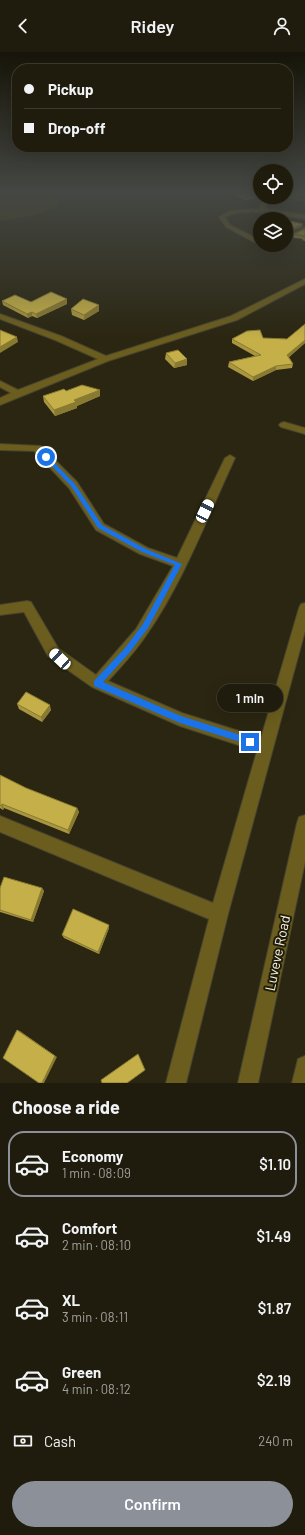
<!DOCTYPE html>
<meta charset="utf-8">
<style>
:root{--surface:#201c0d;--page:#282516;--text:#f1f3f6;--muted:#a2a19d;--line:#3d3a2e;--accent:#8c9099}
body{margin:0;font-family:Barlow,sans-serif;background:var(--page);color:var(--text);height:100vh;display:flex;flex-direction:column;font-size:15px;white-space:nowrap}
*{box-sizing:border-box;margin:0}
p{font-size:13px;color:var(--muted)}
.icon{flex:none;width:22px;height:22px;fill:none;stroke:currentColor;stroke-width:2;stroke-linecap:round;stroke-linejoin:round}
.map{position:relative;height:1031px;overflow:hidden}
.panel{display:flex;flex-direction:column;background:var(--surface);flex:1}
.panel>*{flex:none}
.hud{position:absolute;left:12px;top:12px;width:281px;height:88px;border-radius:16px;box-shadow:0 4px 16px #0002,0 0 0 1px var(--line);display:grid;align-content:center;height:88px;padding:0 12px;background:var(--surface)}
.tools{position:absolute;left:253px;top:112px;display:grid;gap:8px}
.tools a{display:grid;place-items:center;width:40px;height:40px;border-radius:50%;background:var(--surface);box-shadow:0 4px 16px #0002,0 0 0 1px var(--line);font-size:20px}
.end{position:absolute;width:18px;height:18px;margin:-9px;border:5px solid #1a73e8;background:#fff;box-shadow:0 0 0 2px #fff}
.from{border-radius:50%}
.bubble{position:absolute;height:28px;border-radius:14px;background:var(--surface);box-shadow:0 4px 16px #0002,0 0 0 1px var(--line);font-size:13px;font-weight:600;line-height:28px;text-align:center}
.car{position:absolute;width:12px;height:24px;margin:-12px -6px;border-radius:5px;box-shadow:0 0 3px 1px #0007;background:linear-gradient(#fff 24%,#345 0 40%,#fff 0 76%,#345 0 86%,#fff 0)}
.hud b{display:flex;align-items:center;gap:14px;height:38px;font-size:15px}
.hud b+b{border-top:1px solid var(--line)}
.hud i{width:10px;height:10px;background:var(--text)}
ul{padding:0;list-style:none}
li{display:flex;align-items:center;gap:12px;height:66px;margin:0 8px 6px;padding:0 4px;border:2px solid transparent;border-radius:16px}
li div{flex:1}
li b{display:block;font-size:15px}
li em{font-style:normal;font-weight:600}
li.active{border-color:var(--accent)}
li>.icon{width:36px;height:36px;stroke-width:1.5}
h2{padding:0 12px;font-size:18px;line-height:48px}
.pay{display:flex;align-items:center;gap:10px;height:44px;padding:0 12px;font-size:15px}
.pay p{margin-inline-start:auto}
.cta{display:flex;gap:8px;margin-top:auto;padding:8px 12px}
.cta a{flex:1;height:46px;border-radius:24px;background:var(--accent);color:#fff;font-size:16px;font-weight:600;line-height:46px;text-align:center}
header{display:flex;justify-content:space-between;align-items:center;height:52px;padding:0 12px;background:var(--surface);font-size:18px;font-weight:600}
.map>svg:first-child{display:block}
.green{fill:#453d10}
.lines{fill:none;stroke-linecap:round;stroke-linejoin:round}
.minor-casing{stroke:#46432f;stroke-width:2}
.minor{fill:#6a5d1e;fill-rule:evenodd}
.wall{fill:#a9963e}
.shaded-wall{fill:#897a32}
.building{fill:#c4af48;stroke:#897a32}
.route{fill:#1a73e8}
.labels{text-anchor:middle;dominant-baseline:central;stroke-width:4;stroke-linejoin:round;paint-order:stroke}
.near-street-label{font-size:14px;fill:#f5f3e6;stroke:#211c07}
</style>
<header><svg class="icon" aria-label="back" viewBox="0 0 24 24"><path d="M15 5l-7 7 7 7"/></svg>Ridey<svg class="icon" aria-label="person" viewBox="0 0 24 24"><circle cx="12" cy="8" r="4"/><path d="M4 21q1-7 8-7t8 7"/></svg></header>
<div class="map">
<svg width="305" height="1031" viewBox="0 0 305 1031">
<rect width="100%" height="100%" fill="#2a2611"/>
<path class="green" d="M 0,141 L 61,141 L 63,143 L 55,156 L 34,163 L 0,169 Z"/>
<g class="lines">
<g class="minor-casing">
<g id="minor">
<path d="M 286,142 L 305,145 L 305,149 L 284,145 L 286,145 Z"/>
<path d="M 268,145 L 274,145 L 265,154 L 268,157 L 305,163 L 305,167 C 284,164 244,154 225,165 L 230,173 L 260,188 L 260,193 L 226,175 L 219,165 L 230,159 L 261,157 L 259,154 Z"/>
<path d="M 305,175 L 305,179 L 286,188 L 286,184 Z"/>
<path d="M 305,227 L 305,232 L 237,268 L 108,309 L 0,353 L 0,346 L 11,341 L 0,335 L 0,329 L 18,338 L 98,307 L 55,288 L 0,267 L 0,262 L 61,284 L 106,304 L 231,264 Z"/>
<path d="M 284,370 L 305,376 L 305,382 L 281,375 L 279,373 L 281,371 Z"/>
<path d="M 0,392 L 41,394 L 77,430 L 104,472 L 148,496 L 177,506 L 225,406 L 230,403 L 235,406 C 207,466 183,531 145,585 C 134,601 121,615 108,629 L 182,661 L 261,686 L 299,556 L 301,552 L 305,551 L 305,579 L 228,862 L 186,1031 L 166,1031 L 209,867 L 0,780 L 0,764 L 213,851 L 257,699 L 180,674 L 92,635 L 48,604 L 24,560 L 0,563 L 0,553 L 27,549 L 31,550 L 58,596 L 96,623 L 136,577 L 173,514 L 140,502 L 96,478 L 69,436 L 34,399 L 0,398 Z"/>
<path d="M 305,763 L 305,810 L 258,1031 L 238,1031 L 297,771 L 299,765 Z"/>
<path d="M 305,1004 L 305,1031 L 292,1031 L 298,1007 Z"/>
</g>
</g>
<use href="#minor" class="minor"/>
</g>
<g class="wall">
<path d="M 232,141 L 260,141 L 260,145 L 245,148 Z"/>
<path d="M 290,141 L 305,141 L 305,144 Z"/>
<path d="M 305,177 L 305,189 L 302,188 L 303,187 L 294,186 L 294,182 Z"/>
<path d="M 2,249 L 31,250 L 67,252 L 37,266 L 32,264 L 28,266 L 3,253 Z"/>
<path d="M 71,257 L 99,259 L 84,268 L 72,263 Z"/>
<path d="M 305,272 L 305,291 L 289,305 L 293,312 L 292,316 L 276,318 L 253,329 L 228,315 L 229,310 L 255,304 L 232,291 L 232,287 L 263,286 L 287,287 Z"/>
<path d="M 166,301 L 187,313 L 174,316 L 165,307 Z"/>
<path d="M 100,338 L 100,344 L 77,354 L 77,356 L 55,364 L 44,350 L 43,344 L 66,339 Z"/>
<path d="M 17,652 L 51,658 L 42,670 L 19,657 Z"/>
<path d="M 0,723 L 26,736 L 77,756 L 79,760 L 69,782 L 4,756 L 3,758 L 0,756 Z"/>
<path d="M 0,836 L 42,836 L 44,839 L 33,870 L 0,860 Z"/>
<path d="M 109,873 L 109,876 L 99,902 L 64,886 L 62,883 Z"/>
</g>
<g class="shaded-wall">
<path d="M 257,141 L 260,141 L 260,145 L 245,148 L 245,144 Z"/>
<path d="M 303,172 L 302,175 L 286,182 L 286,180 Z"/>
<path d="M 67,247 L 67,252 L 37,266 L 36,262 Z"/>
<path d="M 99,253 L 99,259 L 84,268 L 84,263 Z"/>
<path d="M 32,260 L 32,264 L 28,266 L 27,262 Z"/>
<path d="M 17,285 L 18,290 L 0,301 L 0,295 Z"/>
<path d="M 305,288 L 305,291 L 287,307 L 287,303 Z"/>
<path d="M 187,307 L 187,313 L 174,316 L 175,311 Z"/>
<path d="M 276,314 L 276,318 L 253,329 L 253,325 Z"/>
<path d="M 100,338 L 100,344 L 77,354 L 77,356 L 55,364 L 54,358 L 74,348 Z"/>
<path d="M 50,653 L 51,658 L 42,670 L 41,665 Z"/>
<path d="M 2,752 L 4,756 L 3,758 L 1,754 Z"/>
<path d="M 77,756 L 79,760 L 69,782 L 68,778 Z"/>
<path d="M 42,836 L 44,839 L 33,870 L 31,868 Z"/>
<path d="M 109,873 L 109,876 L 99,902 L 98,900 Z"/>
<path d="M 17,978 L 20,979 L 57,1005 L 44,1031 L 42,1031 Z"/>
</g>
<g class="building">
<path d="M 240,141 L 257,141 L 245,144 Z"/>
<path d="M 286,168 L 303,172 L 286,180 Z"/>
<path d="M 305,177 L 305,185 L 303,184 L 305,184 L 294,182 Z"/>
<path d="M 51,240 L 67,247 L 36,262 L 32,260 L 27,262 L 2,249 L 15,243 L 31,250 Z"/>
<path d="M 83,247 L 99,253 L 84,263 L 71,257 Z"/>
<path d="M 305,272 L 305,288 L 287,303 L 293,312 L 276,314 L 253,325 L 229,310 L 261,303 L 232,287 L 247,279 L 260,278 L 263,286 L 287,287 Z"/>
<path d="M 0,278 L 17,285 L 0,295 Z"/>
<path d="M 178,298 L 187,307 L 175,311 L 166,301 Z"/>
<path d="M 82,333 L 100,338 L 74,348 L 76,350 L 54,358 L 43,344 L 64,337 L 66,339 Z"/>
<path d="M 26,640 L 50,653 L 41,665 L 17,652 Z"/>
<path d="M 0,723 L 26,736 L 77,756 L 68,778 L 2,752 L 1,754 L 0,753 Z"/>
<path d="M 4,825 L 42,836 L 31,868 L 0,858 L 0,836 Z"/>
<path d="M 73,857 L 109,873 L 98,900 L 62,883 Z"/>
<path d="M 17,978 L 55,1004 L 42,1031 L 39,1031 L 3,1006 Z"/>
<path d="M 138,1002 L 145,1018 L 127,1031 L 102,1031 L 101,1028 Z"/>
</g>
<linearGradient id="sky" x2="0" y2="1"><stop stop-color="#171509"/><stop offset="0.49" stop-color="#444743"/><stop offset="1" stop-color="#444743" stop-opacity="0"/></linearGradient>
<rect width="305" height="286" fill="url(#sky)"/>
<path class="route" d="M 44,404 L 48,404 L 75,432 L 102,473 L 146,497 L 182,512 L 148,576 L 130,600 L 103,630 L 181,664 L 253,687 L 253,692 L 250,693 L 180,671 L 94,634 L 94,629 L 125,596 L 143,572 L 175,513 L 142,500 L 98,476 L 71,434 L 44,406 Z"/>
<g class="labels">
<g class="near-street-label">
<text transform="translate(277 901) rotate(-78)">Luveve Road</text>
</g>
</g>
</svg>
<div class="tools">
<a><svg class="icon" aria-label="locate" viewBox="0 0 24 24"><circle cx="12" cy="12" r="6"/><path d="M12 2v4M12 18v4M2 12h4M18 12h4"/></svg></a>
<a><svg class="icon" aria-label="layers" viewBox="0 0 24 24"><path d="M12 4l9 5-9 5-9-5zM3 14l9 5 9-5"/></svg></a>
</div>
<i class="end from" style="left:46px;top:405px"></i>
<i class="end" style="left:250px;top:690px"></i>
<div class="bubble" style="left:217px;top:632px;width:66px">1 min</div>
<i class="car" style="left:205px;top:459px;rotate:26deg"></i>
<i class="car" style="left:60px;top:607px;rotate:313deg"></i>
<div class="hud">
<b><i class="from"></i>Pickup</b>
<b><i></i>Drop-off</b>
</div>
</div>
<section class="panel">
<h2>Choose a ride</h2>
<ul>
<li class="active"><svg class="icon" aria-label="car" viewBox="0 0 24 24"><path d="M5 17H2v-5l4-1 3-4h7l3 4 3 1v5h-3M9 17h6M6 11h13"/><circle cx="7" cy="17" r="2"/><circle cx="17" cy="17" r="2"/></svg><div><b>Economy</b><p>1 min · 08:09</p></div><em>$1.10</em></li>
<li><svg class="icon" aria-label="car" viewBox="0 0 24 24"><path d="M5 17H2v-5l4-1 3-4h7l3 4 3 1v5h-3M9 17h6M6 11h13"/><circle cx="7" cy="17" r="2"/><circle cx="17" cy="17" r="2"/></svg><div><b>Comfort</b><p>2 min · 08:10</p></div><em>$1.49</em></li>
<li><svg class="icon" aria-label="car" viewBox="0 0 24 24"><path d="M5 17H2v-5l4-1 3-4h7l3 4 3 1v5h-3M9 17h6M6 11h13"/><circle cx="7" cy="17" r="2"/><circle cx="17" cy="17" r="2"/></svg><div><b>XL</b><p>3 min · 08:11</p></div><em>$1.87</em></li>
<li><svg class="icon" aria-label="car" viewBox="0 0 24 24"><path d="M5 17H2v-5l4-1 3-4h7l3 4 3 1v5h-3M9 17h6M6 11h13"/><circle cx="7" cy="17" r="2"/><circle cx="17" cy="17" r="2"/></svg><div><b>Green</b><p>4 min · 08:12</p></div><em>$2.19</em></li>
</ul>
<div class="pay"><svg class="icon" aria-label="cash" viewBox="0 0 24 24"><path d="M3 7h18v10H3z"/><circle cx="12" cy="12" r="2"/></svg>Cash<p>240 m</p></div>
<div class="cta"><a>Confirm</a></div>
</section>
